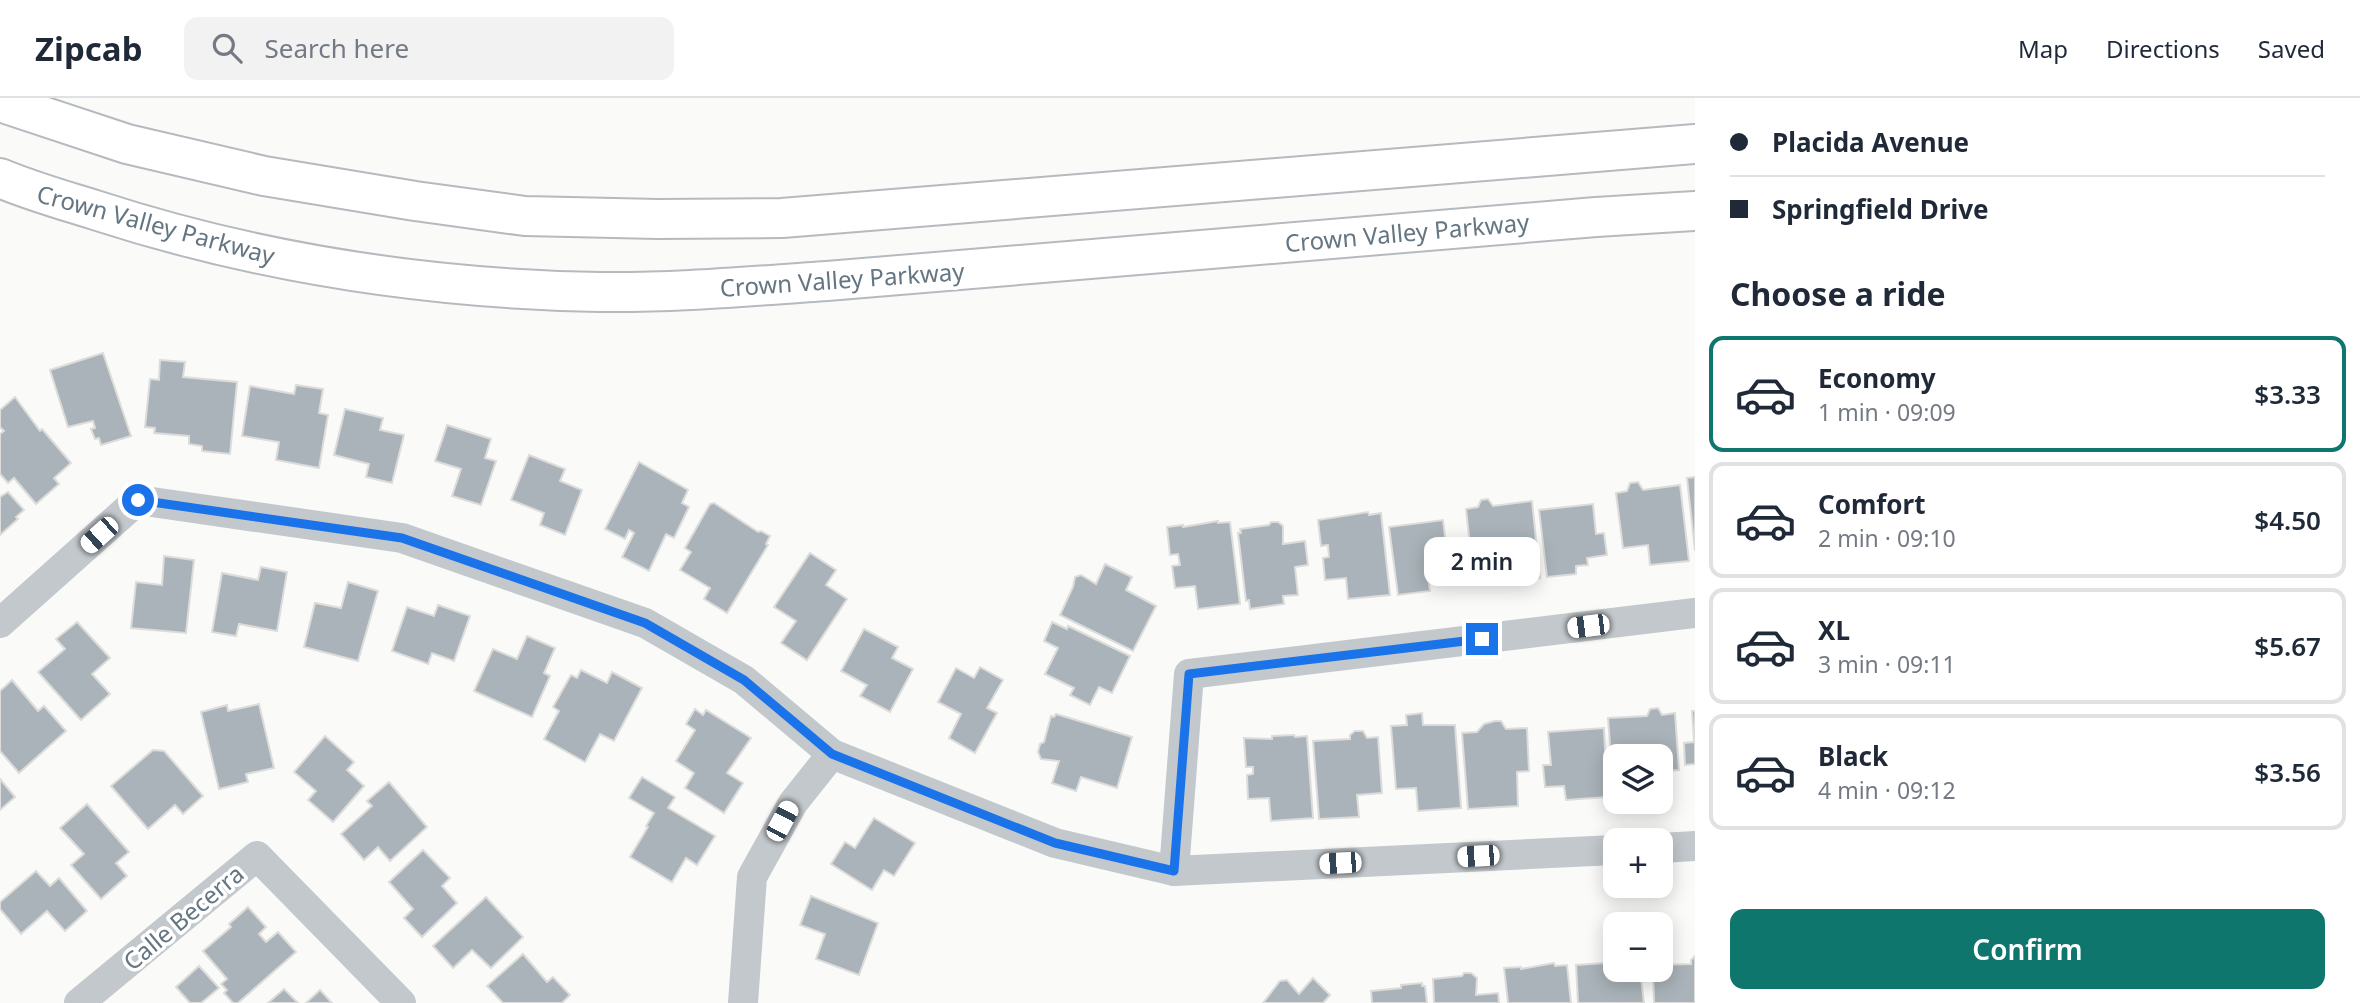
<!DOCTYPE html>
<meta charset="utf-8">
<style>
:root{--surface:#fff;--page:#f2f2f3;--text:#1f2937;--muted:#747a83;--line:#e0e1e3;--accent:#0f766e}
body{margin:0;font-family:"Noto Sans",sans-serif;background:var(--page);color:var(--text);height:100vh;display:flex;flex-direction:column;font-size:26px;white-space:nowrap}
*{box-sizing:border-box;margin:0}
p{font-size:23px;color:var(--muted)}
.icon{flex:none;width:38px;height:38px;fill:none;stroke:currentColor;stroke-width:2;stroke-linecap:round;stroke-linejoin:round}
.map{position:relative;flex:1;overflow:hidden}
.drawer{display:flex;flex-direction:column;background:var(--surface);width:665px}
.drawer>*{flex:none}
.guide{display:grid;align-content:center;height:154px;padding:0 35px;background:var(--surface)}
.tools{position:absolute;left:1603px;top:646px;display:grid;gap:14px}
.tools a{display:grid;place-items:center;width:70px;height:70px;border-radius:14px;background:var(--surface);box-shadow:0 4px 18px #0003;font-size:35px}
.end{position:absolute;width:32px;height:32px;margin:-16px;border:9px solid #1a73e8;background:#fff;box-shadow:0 0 0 4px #fff}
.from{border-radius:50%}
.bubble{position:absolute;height:49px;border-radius:14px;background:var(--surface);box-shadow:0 4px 18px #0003;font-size:23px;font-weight:600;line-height:49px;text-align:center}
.car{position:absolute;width:21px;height:42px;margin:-21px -10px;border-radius:9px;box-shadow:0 0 5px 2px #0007;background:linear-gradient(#fff 24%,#345 0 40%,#fff 0 76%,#345 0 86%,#fff 0)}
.guide b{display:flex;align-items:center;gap:24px;height:66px;font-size:26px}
.guide b+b{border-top:2px solid var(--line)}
.guide i{width:18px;height:18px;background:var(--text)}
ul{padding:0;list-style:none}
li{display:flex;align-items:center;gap:21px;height:116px;margin:0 14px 10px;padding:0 21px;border:4px solid var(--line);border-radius:14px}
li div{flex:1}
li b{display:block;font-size:26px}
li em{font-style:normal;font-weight:600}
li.on{border-color:var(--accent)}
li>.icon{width:63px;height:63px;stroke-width:1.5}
h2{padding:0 35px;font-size:32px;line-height:84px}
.action{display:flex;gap:14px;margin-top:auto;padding:14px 35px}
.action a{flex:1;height:80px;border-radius:14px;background:var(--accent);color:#fff;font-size:28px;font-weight:600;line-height:80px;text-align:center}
header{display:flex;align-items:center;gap:42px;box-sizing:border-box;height:98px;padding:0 35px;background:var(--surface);border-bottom:2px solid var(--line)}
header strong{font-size:33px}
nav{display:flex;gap:38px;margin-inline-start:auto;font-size:24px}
.search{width:490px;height:63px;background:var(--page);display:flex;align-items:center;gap:18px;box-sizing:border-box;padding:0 24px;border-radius:14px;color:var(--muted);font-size:26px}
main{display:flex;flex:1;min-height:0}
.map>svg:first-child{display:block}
.building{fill:#aab3b9;stroke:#dcdcda;stroke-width:2}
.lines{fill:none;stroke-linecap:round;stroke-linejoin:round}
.primary-casing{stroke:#b5babe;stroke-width:42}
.minor{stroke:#c3c8cc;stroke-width:30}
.primary{stroke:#fff;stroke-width:38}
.route{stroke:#1a73e8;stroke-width:9}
.labels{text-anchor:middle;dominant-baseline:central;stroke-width:7;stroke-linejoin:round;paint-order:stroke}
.street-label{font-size:24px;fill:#657683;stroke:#fff}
</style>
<header>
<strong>Zipcab</strong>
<div class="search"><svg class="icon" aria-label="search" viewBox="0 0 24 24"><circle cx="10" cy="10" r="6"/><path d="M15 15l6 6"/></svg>Search here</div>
<nav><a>Map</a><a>Directions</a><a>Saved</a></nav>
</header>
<main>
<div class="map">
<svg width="1695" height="905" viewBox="0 0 1695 905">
<rect width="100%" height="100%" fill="#fafaf8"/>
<g class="building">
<path d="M 103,255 L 131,338 L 101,347 L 99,340 L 95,341 L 91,331 L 95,330 L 93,323 L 68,329 L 50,272 Z"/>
<path d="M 160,262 L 185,264 L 183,279 L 237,284 L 230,356 L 202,353 L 202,348 L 189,346 L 189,338 L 154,335 L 155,330 L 145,329 L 150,281 L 159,282 Z"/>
<path d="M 296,287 L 323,291 L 319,315 L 328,317 L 319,370 L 276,362 L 279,344 L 242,338 L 250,288 L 294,296 Z"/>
<path d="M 15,299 L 40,333 L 42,331 L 71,365 L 54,380 L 59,386 L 36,406 L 14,380 L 8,385 L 0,376 L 0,336 L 4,333 L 0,329 L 0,312 Z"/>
<path d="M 345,311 L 383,320 L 380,332 L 404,337 L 392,385 L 366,379 L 369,366 L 334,357 Z"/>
<path d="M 447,327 L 491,341 L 485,360 L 496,363 L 481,407 L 452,398 L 461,371 L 435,363 Z"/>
<path d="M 529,357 L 565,371 L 560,383 L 582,392 L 565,437 L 540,427 L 544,415 L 511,402 Z"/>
<path d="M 639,364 L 688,392 L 682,405 L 689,409 L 674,440 L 666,436 L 649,473 L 622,459 L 634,435 L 629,432 L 625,441 L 605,431 Z"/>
<path d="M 1695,379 L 1695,453 L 1687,380 Z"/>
<path d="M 1638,384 L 1643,392 L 1680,387 L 1689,463 L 1650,467 L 1648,447 L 1623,450 L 1616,395 L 1627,393 L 1630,385 Z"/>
<path d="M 8,394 L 24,412 L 16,419 L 18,421 L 0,437 L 0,399 Z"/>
<path d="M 1488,401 L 1493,408 L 1532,403 L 1540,480 L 1490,486 L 1487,465 L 1472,466 L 1466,411 L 1478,409 L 1481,402 Z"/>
<path d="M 714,405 L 758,434 L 761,433 L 770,438 L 766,446 L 768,447 L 727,515 L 704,501 L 710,490 L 680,472 L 691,454 L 685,450 L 710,406 Z"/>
<path d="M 1593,406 L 1596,436 L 1604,435 L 1607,457 L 1587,460 L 1588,467 L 1576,468 L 1576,476 L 1547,479 L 1539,412 Z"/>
<path d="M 1368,414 L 1369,417 L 1381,415 L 1390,497 L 1348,501 L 1346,480 L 1325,482 L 1323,460 L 1329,459 L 1328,447 L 1321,448 L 1318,422 Z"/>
<path d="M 1443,422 L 1447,455 L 1455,454 L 1457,475 L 1428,479 L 1430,493 L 1398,497 L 1389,429 Z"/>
<path d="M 1218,423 L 1218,425 L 1230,424 L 1240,506 L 1198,511 L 1195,488 L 1175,490 L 1172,468 L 1180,467 L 1178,456 L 1170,457 L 1167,429 L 1183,427 L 1183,429 Z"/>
<path d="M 1271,424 L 1278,424 L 1283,428 L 1283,446 L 1305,443 L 1308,467 L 1295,469 L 1298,497 L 1283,498 L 1284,506 L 1250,511 L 1249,502 L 1246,503 L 1238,435 L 1241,435 L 1240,431 L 1269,427 Z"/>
<path d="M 810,455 L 836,472 L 826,487 L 847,501 L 807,562 L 781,545 L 796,523 L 774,509 Z"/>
<path d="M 164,458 L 194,462 L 186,535 L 131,530 L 136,484 L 162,487 Z"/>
<path d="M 1105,466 L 1132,479 L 1126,492 L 1156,508 L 1133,553 L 1060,517 L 1073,489 L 1075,479 L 1081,477 L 1096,486 Z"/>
<path d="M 261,469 L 287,474 L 277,533 L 239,526 L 236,538 L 212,534 L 222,475 L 258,482 Z"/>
<path d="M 348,484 L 378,493 L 358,563 L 304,549 L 315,505 L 341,510 Z"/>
<path d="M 438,507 L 470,518 L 454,563 L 432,555 L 428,566 L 392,553 L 407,509 L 434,518 Z"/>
<path d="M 77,524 L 110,560 L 92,576 L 110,596 L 81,622 L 38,574 L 65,551 L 56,541 Z"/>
<path d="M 1052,524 L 1067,531 L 1068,528 L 1130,558 L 1112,595 L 1099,589 L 1090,607 L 1070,597 L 1074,590 L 1045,576 L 1058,550 L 1044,543 Z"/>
<path d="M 864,531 L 898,549 L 892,560 L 913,571 L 890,614 L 860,598 L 867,587 L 841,573 Z"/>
<path d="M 527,538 L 555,550 L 544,575 L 550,578 L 532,619 L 474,593 L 493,551 L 517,561 Z"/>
<path d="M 980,569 L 1003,582 L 987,610 L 997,615 L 975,655 L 949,640 L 961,616 L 938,604 L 956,570 L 974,580 Z"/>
<path d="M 581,572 L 607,585 L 612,574 L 642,590 L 614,643 L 600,636 L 585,664 L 544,641 L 559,613 L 553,609 L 571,577 L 577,580 Z"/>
<path d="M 12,582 L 38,613 L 44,608 L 66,633 L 19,675 L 0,653 L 0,593 Z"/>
<path d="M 259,606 L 274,670 L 246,676 L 248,684 L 219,691 L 201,614 L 227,607 L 228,613 Z"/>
<path d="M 1658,610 L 1662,617 L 1675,615 L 1679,672 L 1663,673 L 1664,696 L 1661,696 L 1661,658 L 1615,658 L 1614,699 L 1608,620 L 1647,618 L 1650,611 Z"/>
<path d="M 695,611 L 703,617 L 706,612 L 751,640 L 727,675 L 743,685 L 724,715 L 685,690 L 694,675 L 676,663 L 695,632 L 686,626 Z"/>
<path d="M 1692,613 L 1695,613 L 1695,666 L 1685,667 L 1684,645 L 1694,644 Z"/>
<path d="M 1422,615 L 1423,627 L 1455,627 L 1461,710 L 1418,713 L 1416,690 L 1396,691 L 1391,628 L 1407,627 L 1406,617 Z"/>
<path d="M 1056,616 L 1132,639 L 1117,690 L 1081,679 L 1076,693 L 1052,685 L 1059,663 L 1041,661 L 1038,654 L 1040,646 L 1044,644 L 1051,618 L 1054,619 Z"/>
<path d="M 1495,623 L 1501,623 L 1506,631 L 1527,630 L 1529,673 L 1517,674 L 1518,708 L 1468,711 L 1462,635 L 1477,634 L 1484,626 Z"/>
<path d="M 1604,630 L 1607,699 L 1566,702 L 1564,688 L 1545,689 L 1543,667 L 1551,667 L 1548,634 Z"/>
<path d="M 1355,633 L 1363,633 L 1367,640 L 1378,639 L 1382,695 L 1357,697 L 1359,719 L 1319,721 L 1313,643 L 1350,641 L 1350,637 Z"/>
<path d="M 1294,637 L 1295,639 L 1307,638 L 1313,720 L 1271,723 L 1269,700 L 1248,701 L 1247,677 L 1253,676 L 1253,669 L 1246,669 L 1244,640 L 1272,641 L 1272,638 Z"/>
<path d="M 325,638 L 354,664 L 347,672 L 364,688 L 333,724 L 308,702 L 316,693 L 294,674 Z"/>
<path d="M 153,652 L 164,653 L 203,698 L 183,716 L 175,707 L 148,731 L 111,688 Z"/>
<path d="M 642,679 L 675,699 L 668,710 L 715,738 L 697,767 L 686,760 L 672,784 L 630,759 L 648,729 L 646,728 L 654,715 L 629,700 Z"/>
<path d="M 0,681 L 15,699 L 0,712 Z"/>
<path d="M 389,684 L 427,729 L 390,763 L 378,749 L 364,762 L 341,736 L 372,708 L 367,703 Z"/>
<path d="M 87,706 L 129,754 L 116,765 L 127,778 L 101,801 L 71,767 L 84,756 L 60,730 Z"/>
<path d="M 874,720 L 915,745 L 894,778 L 884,772 L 872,792 L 831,766 L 845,744 L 855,750 Z"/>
<path d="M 423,752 L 450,780 L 442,788 L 457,805 L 422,839 L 404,820 L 413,811 L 389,784 Z"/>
<path d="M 36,773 L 50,788 L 59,780 L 87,813 L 65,833 L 47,813 L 21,836 L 0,811 L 0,804 Z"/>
<path d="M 811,798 L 878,825 L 859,877 L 816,861 L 825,836 L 800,827 Z"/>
<path d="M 486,799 L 523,839 L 491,870 L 472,852 L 453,870 L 433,848 Z"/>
<path d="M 248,809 L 266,829 L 259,836 L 266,844 L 278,834 L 296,854 L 238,905 L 233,905 L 224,895 L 227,892 L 221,886 L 227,881 L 203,853 L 231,829 L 229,826 Z"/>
<path d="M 523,856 L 547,884 L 553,879 L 570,897 L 562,905 L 503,905 L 487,888 Z"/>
<path d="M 1695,858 L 1695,905 L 1654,905 L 1653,872 L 1661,872 L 1661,867 L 1691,866 L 1691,862 Z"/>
<path d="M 1614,861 L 1615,872 L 1619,872 L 1619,882 L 1641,880 L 1644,905 L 1578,905 L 1576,867 L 1606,865 L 1608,862 Z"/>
<path d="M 1554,865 L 1555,868 L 1567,867 L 1571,905 L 1508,905 L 1504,870 L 1521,869 L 1521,871 Z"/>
<path d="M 199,868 L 219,890 L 201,905 L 190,905 L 176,889 Z"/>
<path d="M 1464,875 L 1471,875 L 1477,880 L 1476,897 L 1498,895 L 1499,905 L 1434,905 L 1433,881 L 1462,878 Z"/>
<path d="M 1313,880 L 1330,897 L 1323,905 L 1263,905 L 1280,883 L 1287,882 L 1299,896 Z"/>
<path d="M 1422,885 L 1422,888 L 1425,888 L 1427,905 L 1372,905 L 1371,893 L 1401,890 L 1401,887 Z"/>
<path d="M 284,891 L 298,905 L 268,905 Z"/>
<path d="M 320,892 L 332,905 L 306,905 Z"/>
</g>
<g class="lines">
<g class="primary-casing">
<g id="primary">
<path d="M 0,4 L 127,46 L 264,78 L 415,103 L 525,118 L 658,121 L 782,120 L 1695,46"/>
<path d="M 0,80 C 31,93 63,102 95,112 C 258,165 429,191 600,194 C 675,195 751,188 827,183 L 1596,119 L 1695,113"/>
</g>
</g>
<g class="minor">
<path d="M 0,525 L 138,402 L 402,440 L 645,525 L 744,582 L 832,656 L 1055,745 L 1174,773 L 1615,752"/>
<path d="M 1661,750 L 1695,748"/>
<path d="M 1174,773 L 1189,576 L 1695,515"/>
<path d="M 79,905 L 257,758 L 401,905"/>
<path d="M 743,905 L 752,779 L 793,705 L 832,656"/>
</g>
<use href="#primary" class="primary"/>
</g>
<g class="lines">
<path class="route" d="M 138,402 L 402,440 L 645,525 L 744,582 L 832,656 L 1055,745 L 1174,773 L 1189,576 L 1482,541"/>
</g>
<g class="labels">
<g class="street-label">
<text transform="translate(156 126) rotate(15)">Crown Valley Parkway</text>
<text transform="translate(1407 134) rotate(-5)">Crown Valley Parkway</text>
<text transform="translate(842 181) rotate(-4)">Crown Valley Parkway</text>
<text transform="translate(183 819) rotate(-40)">Calle Becerra</text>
</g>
</g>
</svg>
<div class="tools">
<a><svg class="icon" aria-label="layers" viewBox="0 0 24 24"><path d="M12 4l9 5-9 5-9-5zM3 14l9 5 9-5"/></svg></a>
<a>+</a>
<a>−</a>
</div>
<i class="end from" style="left:138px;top:402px"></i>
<i class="end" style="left:1482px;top:541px"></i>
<div class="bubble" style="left:1424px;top:439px;width:116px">2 min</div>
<i class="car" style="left:99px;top:437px;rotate:228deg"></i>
<i class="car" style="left:1588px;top:528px;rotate:263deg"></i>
<i class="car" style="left:782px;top:723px;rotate:28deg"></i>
<i class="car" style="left:1478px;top:758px;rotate:267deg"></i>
<i class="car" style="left:1340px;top:765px;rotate:267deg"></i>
</div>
<section class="drawer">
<div class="guide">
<b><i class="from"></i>Placida Avenue</b>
<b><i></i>Springfield Drive</b>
</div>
<h2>Choose a ride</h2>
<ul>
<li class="on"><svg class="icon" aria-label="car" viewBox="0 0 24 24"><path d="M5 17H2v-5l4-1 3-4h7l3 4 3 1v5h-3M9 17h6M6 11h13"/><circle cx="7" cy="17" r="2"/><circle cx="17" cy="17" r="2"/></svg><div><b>Economy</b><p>1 min · 09:09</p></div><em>$3.33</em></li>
<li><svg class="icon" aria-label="car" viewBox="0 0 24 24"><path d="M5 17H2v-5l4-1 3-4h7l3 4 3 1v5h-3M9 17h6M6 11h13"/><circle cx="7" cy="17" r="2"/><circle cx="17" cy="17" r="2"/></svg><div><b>Comfort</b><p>2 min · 09:10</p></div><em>$4.50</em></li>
<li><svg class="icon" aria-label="car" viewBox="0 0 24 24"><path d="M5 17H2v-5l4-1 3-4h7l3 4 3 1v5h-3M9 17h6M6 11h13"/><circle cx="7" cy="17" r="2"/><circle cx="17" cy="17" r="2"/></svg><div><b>XL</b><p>3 min · 09:11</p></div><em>$5.67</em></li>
<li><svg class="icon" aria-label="car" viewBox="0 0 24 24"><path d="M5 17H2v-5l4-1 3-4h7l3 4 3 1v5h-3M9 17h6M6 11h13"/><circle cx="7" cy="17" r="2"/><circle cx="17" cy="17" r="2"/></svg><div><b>Black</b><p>4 min · 09:12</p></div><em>$3.56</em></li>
</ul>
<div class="action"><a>Confirm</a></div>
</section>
</main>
